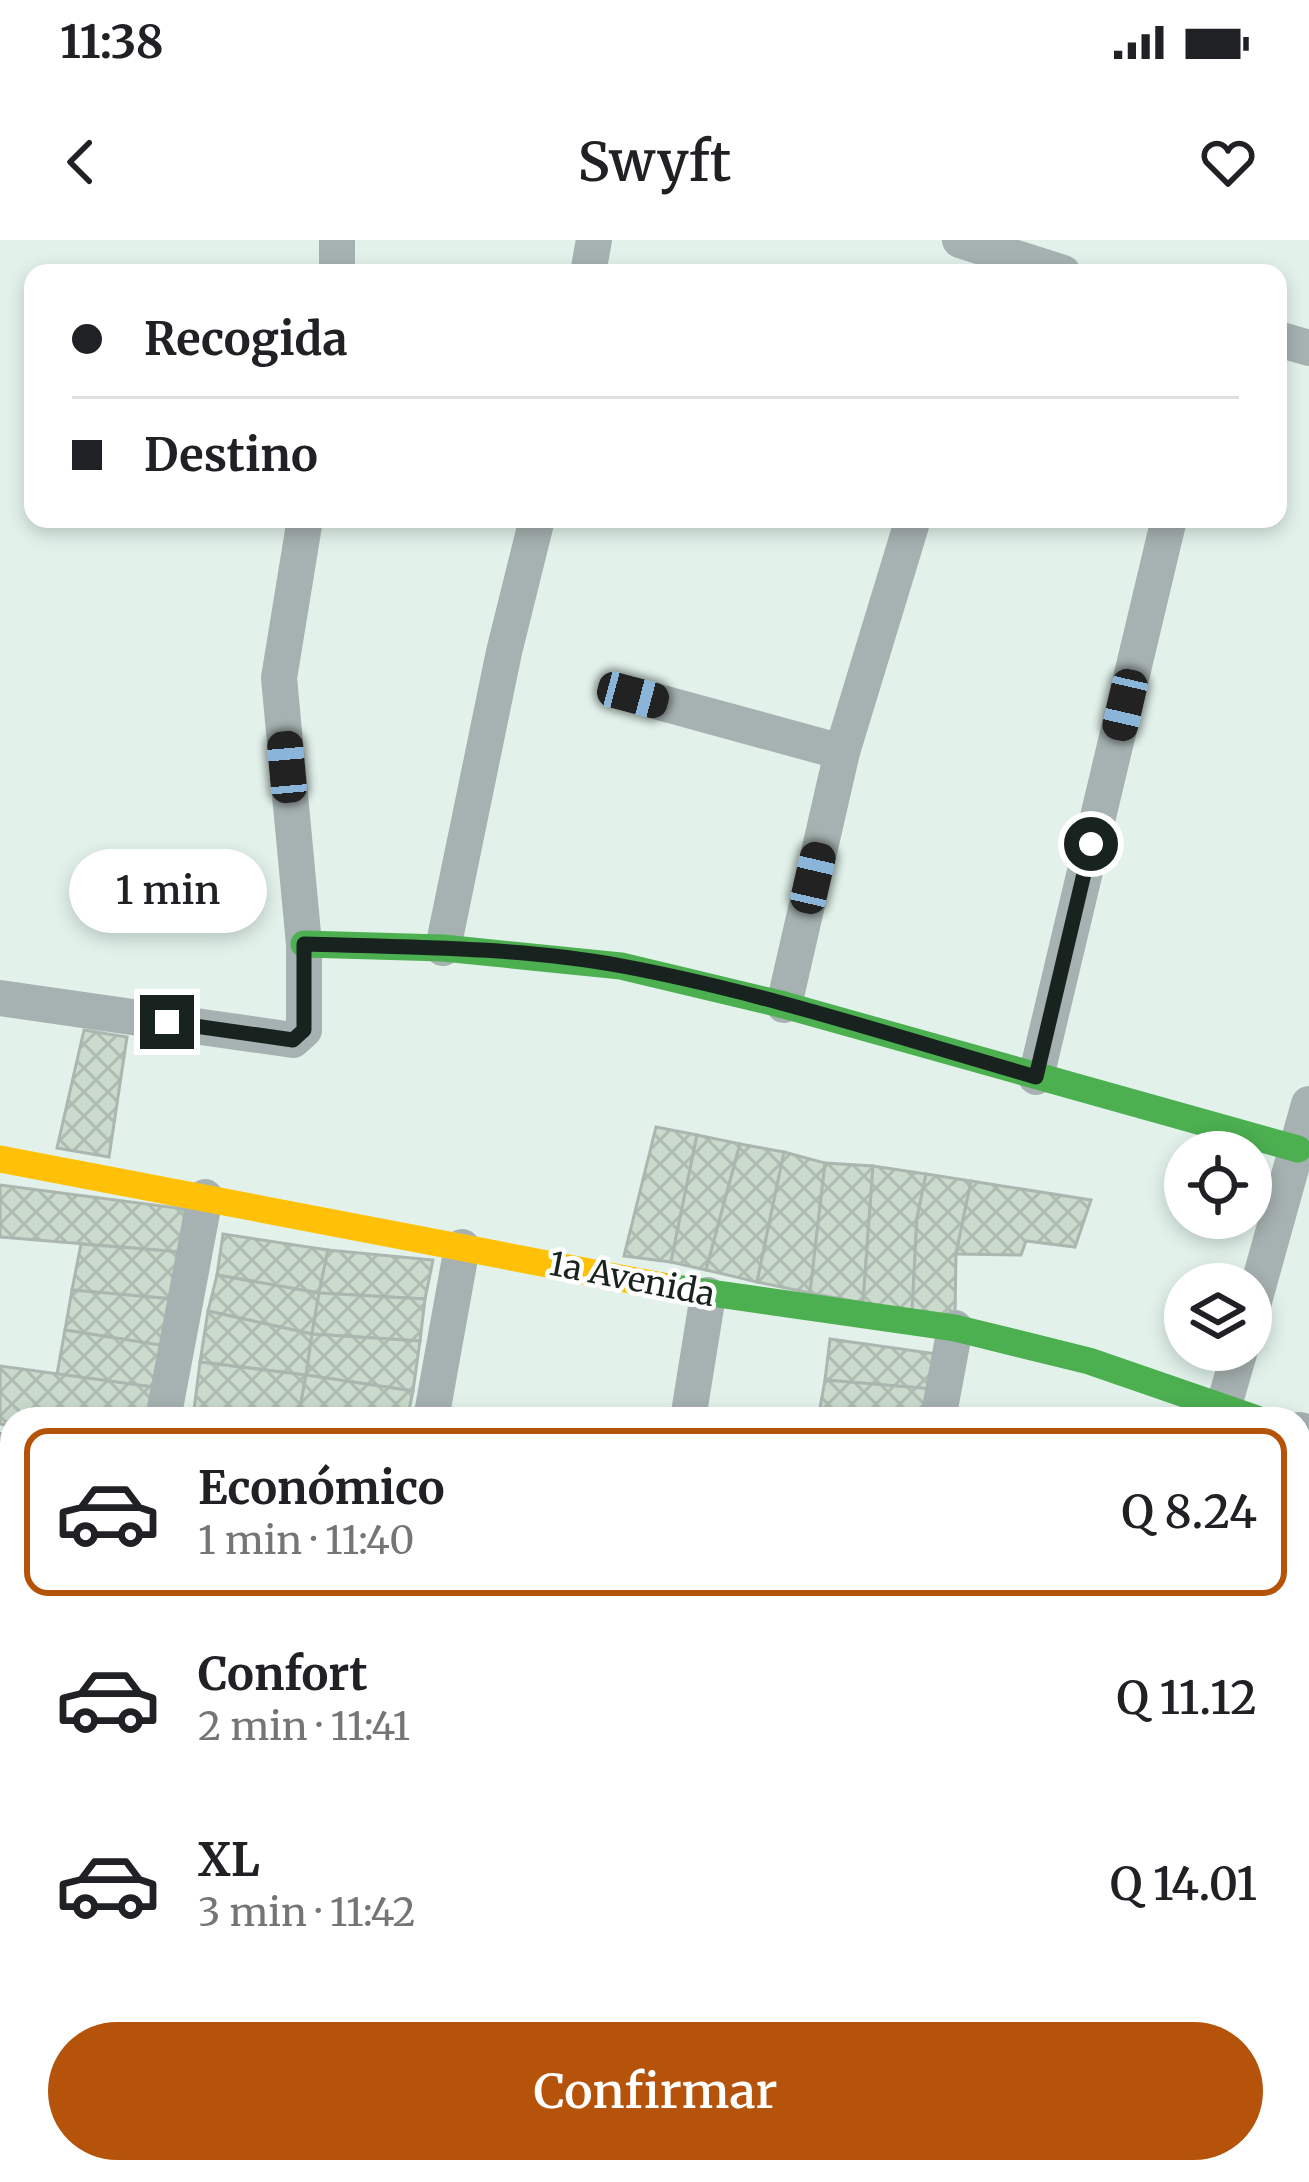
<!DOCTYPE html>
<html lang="es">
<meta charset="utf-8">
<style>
:root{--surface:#fff;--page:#f2f2f2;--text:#202124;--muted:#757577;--line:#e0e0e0;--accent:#b45309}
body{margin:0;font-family:Merriweather,serif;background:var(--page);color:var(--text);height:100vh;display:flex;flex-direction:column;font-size:45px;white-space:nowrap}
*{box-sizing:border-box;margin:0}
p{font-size:39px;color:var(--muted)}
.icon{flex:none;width:66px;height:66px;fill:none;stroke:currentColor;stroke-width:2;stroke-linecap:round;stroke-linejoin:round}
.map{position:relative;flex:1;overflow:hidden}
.panel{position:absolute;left:0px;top:1167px;width:1311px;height:777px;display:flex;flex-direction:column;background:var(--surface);border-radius:36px 36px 0 0;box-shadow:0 6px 18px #0003}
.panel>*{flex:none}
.guide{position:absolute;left:24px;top:24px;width:1263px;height:264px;border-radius:24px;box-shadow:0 6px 18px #0003;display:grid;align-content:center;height:264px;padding:0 48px;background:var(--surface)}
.controls{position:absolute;left:1164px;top:891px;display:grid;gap:24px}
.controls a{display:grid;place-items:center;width:108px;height:108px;border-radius:50%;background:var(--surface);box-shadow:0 6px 18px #0003;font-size:60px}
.end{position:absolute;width:54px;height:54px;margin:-27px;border:15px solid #18221e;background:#fff;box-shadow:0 0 0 6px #fff}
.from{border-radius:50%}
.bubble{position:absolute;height:84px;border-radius:42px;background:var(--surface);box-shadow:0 6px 18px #0003;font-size:39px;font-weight:600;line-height:84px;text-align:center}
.car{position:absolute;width:36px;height:72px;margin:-36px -18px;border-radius:15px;box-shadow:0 0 9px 3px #0007;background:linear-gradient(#222 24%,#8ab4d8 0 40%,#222 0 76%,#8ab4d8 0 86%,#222 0)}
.guide b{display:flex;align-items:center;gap:42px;height:114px;font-size:45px}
.guide b+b{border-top:3px solid var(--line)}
.guide i{width:30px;height:30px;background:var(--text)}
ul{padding:21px 0 0;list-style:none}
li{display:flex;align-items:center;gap:36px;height:168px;margin:0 24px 18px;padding:0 24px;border:6px solid transparent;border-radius:24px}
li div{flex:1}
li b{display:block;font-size:45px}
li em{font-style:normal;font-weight:600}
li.active{border-color:var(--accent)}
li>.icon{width:108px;height:108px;stroke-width:1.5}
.button{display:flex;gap:24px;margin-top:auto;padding:24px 48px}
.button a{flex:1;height:138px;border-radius:72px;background:var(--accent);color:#fff;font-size:48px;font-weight:600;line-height:138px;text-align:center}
.status{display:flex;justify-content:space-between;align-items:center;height:84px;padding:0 60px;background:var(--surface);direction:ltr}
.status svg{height:33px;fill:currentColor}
header{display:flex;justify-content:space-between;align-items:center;height:156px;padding:0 48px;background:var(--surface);font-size:54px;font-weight:600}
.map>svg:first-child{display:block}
.building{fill:url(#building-cross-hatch);stroke:#acb6b0;stroke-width:3}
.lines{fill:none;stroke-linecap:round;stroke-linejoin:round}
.street{stroke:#a6b2b1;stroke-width:36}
.fast{stroke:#4caf50;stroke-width:27}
.slow{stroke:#ffc107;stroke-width:27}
.route{stroke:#18221e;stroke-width:15}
.labels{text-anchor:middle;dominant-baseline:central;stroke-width:9;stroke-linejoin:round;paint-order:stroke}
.street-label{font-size:33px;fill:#18221e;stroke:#fefefe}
</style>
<div class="status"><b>11:38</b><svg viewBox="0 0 49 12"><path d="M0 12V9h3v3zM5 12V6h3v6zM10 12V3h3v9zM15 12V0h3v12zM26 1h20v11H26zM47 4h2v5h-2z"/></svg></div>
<header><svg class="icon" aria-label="back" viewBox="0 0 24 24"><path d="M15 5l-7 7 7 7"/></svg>Swyft<svg class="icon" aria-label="heart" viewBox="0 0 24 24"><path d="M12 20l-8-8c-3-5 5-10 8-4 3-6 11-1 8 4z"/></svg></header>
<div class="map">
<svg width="1309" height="1942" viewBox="0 0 1309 1942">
<defs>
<pattern id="building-cross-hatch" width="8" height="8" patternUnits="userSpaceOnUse" patternTransform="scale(3)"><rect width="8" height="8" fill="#cadacd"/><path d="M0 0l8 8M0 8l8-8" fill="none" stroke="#adbbb0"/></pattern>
</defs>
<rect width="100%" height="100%" fill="#e2f2eb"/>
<g class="building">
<path d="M 84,790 L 127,797 L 109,917 L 57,908 Z"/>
<path d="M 656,887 L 697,895 L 671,1022 L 624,1016 Z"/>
<path d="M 697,895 L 740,904 L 706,1030 L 671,1022 Z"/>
<path d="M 740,904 L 784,912 L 757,1042 L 706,1030 Z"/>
<path d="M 784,912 L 825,923 L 810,1053 L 757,1042 Z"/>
<path d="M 825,923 L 873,926 L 863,1063 L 810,1053 Z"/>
<path d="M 873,926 L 926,934 L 917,978 L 912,1072 L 863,1063 Z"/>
<path d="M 926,934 L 971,941 L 956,1014 L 955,1076 L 912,1072 L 917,978 Z"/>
<path d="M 971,941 L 1091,960 L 1075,1007 L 1026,1001 L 1021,1015 L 956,1014 Z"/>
<path d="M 0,945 L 185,969 L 181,1012 L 0,997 Z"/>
<path d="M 223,994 L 328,1010 L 319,1053 L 217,1035 Z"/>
<path d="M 81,1004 L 181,1012 L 174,1059 L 72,1050 Z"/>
<path d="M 328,1010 L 433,1020 L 425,1059 L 319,1053 Z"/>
<path d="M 217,1035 L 319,1053 L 312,1094 L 208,1071 Z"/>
<path d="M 72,1050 L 174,1059 L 166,1106 L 65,1090 Z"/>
<path d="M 319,1053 L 425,1059 L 420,1101 L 312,1094 Z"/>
<path d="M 208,1071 L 312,1094 L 306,1135 L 200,1122 Z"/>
<path d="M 65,1090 L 166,1106 L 160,1148 L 57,1134 Z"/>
<path d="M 312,1094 L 420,1101 L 413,1151 L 306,1135 Z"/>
<path d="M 830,1099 L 937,1114 L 933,1149 L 825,1140 Z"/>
<path d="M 200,1122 L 306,1135 L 298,1179 L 194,1170 Z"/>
<path d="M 0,1126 L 160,1148 L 154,1179 L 12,1179 L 12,1186 L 0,1184 Z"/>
<path d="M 306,1135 L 413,1151 L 407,1179 L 298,1179 Z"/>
<path d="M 825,1140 L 933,1149 L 927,1179 L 818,1179 Z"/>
<path d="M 0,1227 L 12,1230 L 12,1462 L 0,1453 Z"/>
<path d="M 12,1553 L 12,1637 L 2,1653 L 0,1568 Z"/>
</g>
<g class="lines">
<g class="street">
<path d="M 960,0 L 1063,33"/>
<path d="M 337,33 L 337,0"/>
<path d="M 588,33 L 594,0"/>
<path d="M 1278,99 L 1309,108"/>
<path d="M 633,455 L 842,512"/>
<path d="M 443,708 L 504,412 L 537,279"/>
<path d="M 0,758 L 293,800 L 304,790 L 304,704 L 279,438 L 305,279"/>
<path d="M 784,765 L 842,512 L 913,279"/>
<path d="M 1036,837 L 1169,279"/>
<path d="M 1251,1072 L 1309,864"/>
<path d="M 163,1179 L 205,957"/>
<path d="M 431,1179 L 462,1007"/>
<path d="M 688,1179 L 708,1055"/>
<path d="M 938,1179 L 955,1088"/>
<path d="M 1220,1179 L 1240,1110"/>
<path d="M 1299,1190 L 1309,1192"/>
<path d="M 0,1210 L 12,1212"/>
<path d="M 0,1486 L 12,1495"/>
<path d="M 0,1671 L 12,1681"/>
<path d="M 1299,1745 L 1309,1747"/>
<path d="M 1299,1842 L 1309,1848"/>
</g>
<g class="fast">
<path d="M 304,704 L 443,708 L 621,726 L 784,765 L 1298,909"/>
<path d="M 662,1046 L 955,1088 L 1089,1121 L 1257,1179"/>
</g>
<path class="slow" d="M 0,919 L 662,1046"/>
</g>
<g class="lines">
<path class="route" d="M 167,782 L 293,800 L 304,790 L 304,704 C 408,707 520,707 622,726 C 762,752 900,798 1036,837 L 1091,604"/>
</g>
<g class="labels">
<g class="street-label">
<text transform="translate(632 1039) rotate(11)">1a Avenida</text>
</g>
</g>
</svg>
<div class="controls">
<a><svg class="icon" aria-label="locate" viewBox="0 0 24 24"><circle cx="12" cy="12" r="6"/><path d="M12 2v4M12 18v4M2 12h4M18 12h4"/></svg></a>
<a><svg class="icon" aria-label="layers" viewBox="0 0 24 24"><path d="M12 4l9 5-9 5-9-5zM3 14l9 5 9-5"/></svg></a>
</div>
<i class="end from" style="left:1091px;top:604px"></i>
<i class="end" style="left:167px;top:782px"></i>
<div class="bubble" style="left:69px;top:609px;width:198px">1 min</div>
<i class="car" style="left:633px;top:455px;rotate:105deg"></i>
<i class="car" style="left:1125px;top:465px;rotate:193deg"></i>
<i class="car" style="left:287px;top:527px;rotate:355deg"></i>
<i class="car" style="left:813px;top:638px;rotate:13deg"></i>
<div class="guide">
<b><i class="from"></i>Recogida</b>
<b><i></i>Destino</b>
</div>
<section class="panel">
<ul>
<li class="active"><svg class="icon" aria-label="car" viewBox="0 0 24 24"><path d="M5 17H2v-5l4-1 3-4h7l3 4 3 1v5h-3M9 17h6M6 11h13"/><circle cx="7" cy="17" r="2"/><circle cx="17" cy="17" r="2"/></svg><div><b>Económico</b><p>1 min · 11:40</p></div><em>Q 8.24</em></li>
<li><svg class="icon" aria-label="car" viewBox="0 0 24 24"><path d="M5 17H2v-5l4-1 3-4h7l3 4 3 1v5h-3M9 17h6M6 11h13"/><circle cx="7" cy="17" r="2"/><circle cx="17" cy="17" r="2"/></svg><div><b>Confort</b><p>2 min · 11:41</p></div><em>Q 11.12</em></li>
<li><svg class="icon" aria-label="car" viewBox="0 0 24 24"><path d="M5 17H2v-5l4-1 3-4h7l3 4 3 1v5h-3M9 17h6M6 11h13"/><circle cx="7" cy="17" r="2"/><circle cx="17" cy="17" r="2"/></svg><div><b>XL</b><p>3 min · 11:42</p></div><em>Q 14.01</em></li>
</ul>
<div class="button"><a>Confirmar</a></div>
</section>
</div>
